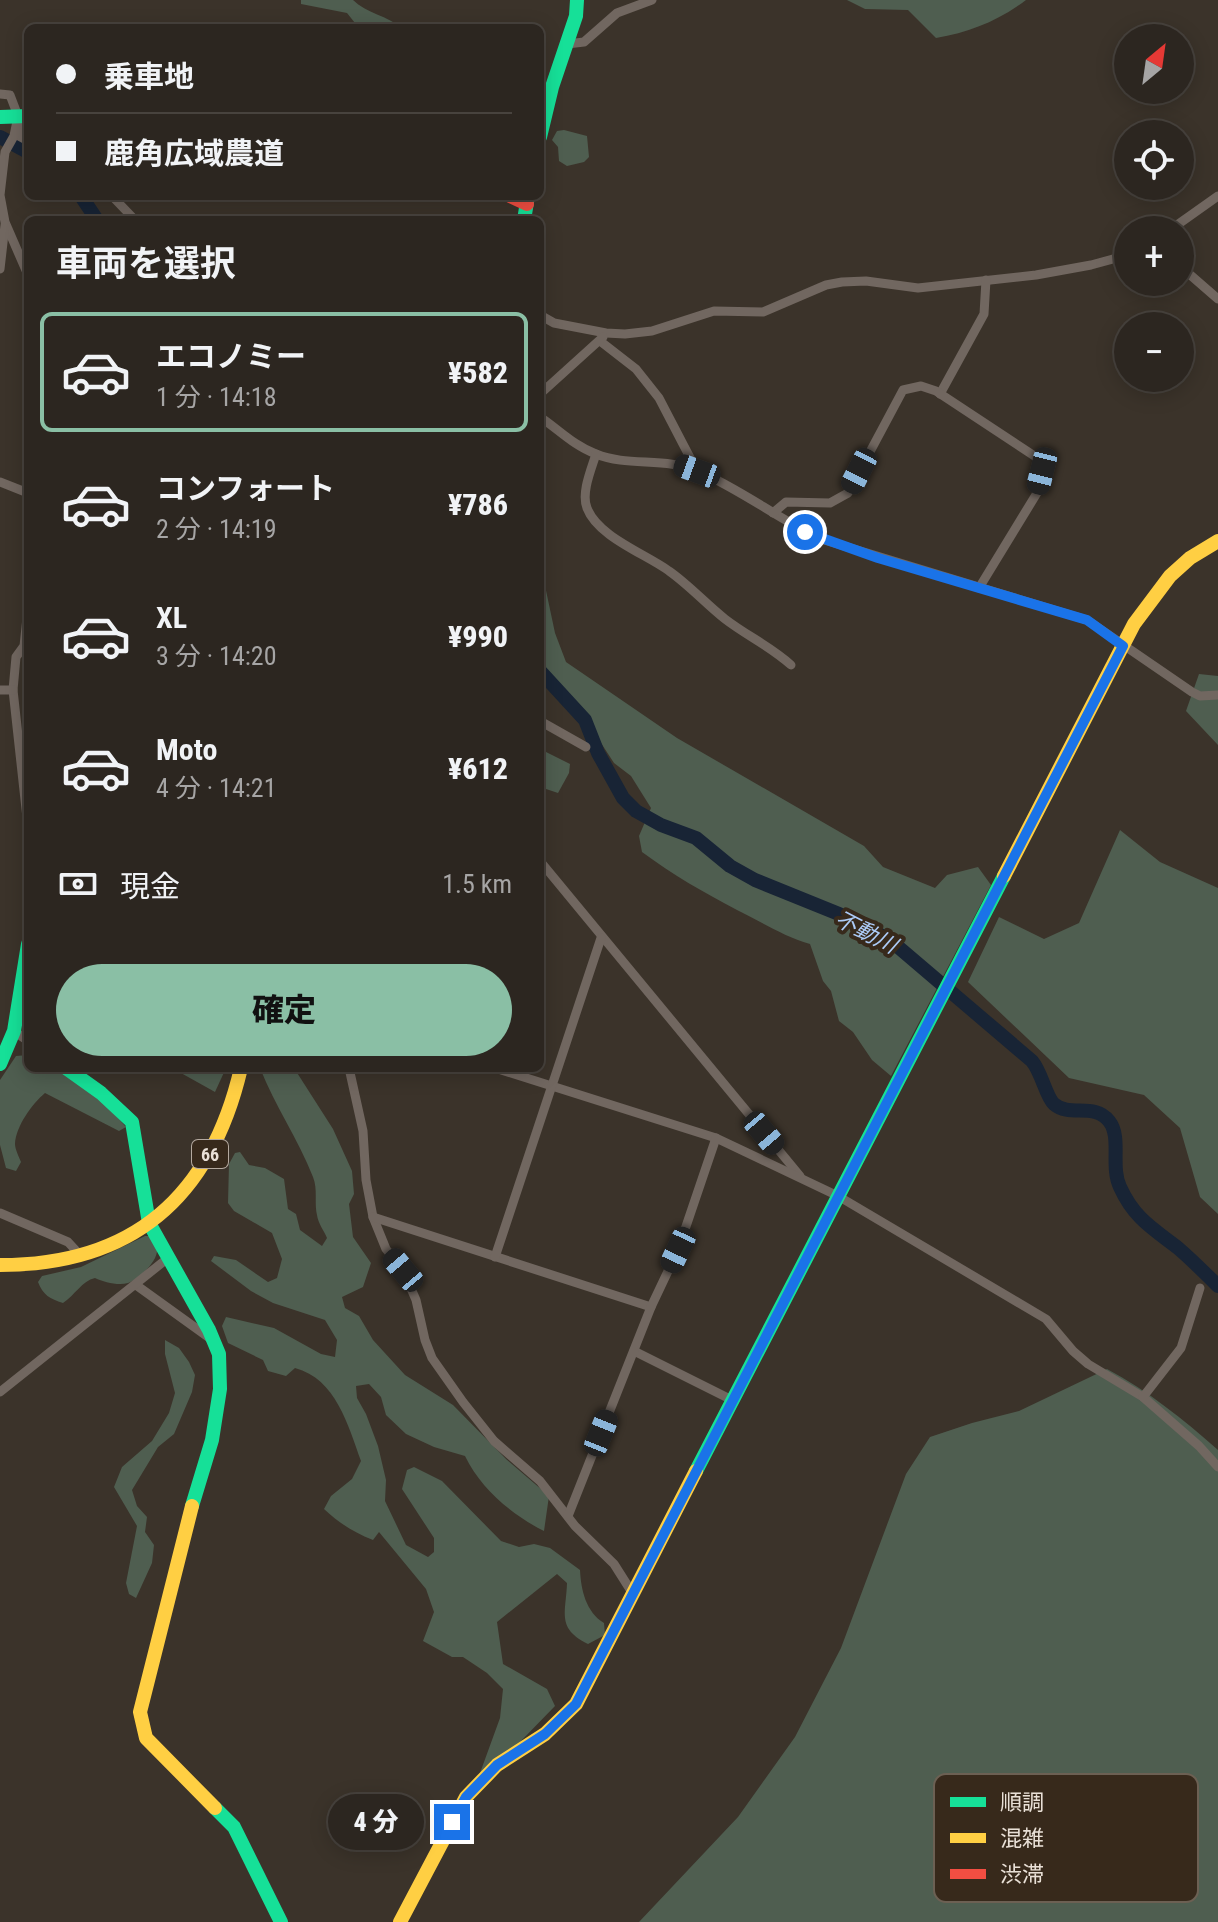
<!DOCTYPE html>
<html lang="ja">
<meta charset="utf-8">
<style>
:root{--surface:#2c2620;--page:#342e29;--text:#f1f3f6;--muted:#a6a5a5;--line:#48433e;--accent:#8abfa5}
body{margin:0;font-family:"Roboto Condensed","Noto Sans JP",sans-serif;background:var(--page);color:var(--text);height:100vh;display:flex;flex-direction:column;font-size:30px;white-space:nowrap}
*{box-sizing:border-box;margin:0}
p{font-size:26px;color:var(--muted)}
.icon{flex:none;width:44px;height:44px;fill:none;stroke:currentColor;stroke-width:2;stroke-linecap:round;stroke-linejoin:round}
.map{position:relative;flex:1;overflow:hidden}
.details{position:absolute;left:24px;top:216px;width:520px;height:856px;display:flex;flex-direction:column;background:var(--surface);border-radius:12px;box-shadow:0 4px 20px #0003,0 0 0 2px var(--line)}
.details>*{flex:none}
.banner{position:absolute;left:24px;top:24px;width:520px;height:176px;border-radius:12px;box-shadow:0 4px 20px #0003,0 0 0 2px var(--line);display:grid;align-content:center;height:176px;padding:0 32px;background:var(--surface)}
.needle{width:52px;rotate:29deg}
.tools{position:absolute;left:1114px;top:24px;display:grid;gap:16px}
.tools a{display:grid;place-items:center;width:80px;height:80px;border-radius:50%;background:var(--surface);box-shadow:0 4px 20px #0003,0 0 0 2px var(--line);font-size:40px}
.end{position:absolute;width:36px;height:36px;margin:-18px;border:10px solid #1a73e8;background:#fff;box-shadow:0 0 0 4px #fff}
.from{border-radius:50%}
.bubble{position:absolute;height:56px;border-radius:28px;background:var(--surface);box-shadow:0 4px 20px #0003,0 0 0 2px var(--line);font-size:26px;font-weight:800;line-height:56px;text-align:center}
.car{position:absolute;width:24px;height:48px;margin:-24px -12px;border-radius:10px;box-shadow:0 0 6px 2px #0007;background:linear-gradient(#222 24%,#8ab4d8 0 40%,#222 0 76%,#8ab4d8 0 86%,#222 0)}
.banner b{display:flex;align-items:center;gap:28px;height:76px;font-size:30px}
.banner b+b{border-top:2px solid var(--line)}
.banner i{width:20px;height:20px;background:var(--text)}
ul{padding:0;list-style:none}
li{display:flex;align-items:center;gap:24px;height:120px;margin:0 16px 12px;padding:0 16px;border:4px solid transparent;border-radius:12px}
li div{flex:1}
li b{display:block;font-size:30px}
li em{font-style:normal;font-weight:800}
li.current{border-color:var(--accent)}
li>.icon{width:72px;height:72px;stroke-width:1.5}
h2{padding:0 32px;font-size:36px;line-height:96px}
.pay{display:flex;align-items:center;gap:20px;height:88px;padding:0 32px;font-size:30px}
.pay p{margin-inline-start:auto}
.button{display:flex;gap:16px;margin-top:auto;padding:16px 32px}
.button a{flex:1;height:92px;border-radius:48px;background:var(--accent);color:#111;font-size:32px;font-weight:800;line-height:92px;text-align:center}
.map>svg:first-child{display:block}
.green{fill:#4f5e50}
.lines{fill:none;stroke-linecap:round;stroke-linejoin:round}
.river{stroke:#182435;stroke-width:14}
.street{stroke:#716760;stroke-width:9}
.fast{stroke:#16e098;stroke-width:14}
.slow{stroke:#ffcf43;stroke-width:14}
.jam{stroke:#f24e42;stroke-width:14}
.route{stroke:#1a73e8;stroke-width:10}
.labels{text-anchor:middle;dominant-baseline:central;stroke-width:8;stroke-linejoin:round;paint-order:stroke}
.shield{fill:#37291b;stroke:#b4a99f;stroke-width:2}
.shield-label{font-size:18px;font-weight:bold;fill:#e9e0d7}
.water-label{font-size:22px;font-style:italic;fill:#accbf7;stroke:#37291b}
.key{fill:#37291b;stroke:#6c6053;stroke-width:2}
.key-label{font-size:22px;fill:#e9e0d7}
</style>
<div class="map">
<svg width="1218" height="1922" viewBox="0 0 1218 1922">
<rect width="100%" height="100%" fill="#3b332a"/>
<g class="green">
<path d="M 301,0 L 353,0 C 366,13 388,16 402,28 L 359,28 L 347,13 L 301,4 Z"/>
<path d="M 847,0 L 1026,0 C 998,21 970,32 936,38 L 908,10 L 865,9 Z"/>
<path d="M 564,130 L 587,136 L 589,157 L 584,162 L 567,166 L 559,161 L 558,147 L 552,140 L 557,131 Z"/>
<path d="M 540,579 L 544,581 L 555,633 L 566,662 L 677,738 L 864,846 L 883,867 L 935,888 L 947,875 L 978,867 L 991,885 L 891,1076 L 872,1060 L 853,1032 L 839,1021 L 831,991 L 823,981 L 810,944 C 783,936 762,922 737,910 C 703,892 673,875 642,852 L 639,836 L 651,808 L 631,776 L 614,763 L 588,723 L 540,665 Z"/>
<path d="M 1199,674 L 1218,676 L 1218,745 L 1186,711 Z"/>
<path d="M 540,749 L 570,764 L 569,773 L 558,793 L 540,787 Z"/>
<path d="M 1120,830 L 1160,862 L 1218,888 L 1218,1214 L 1200,1197 L 1180,1128 L 1144,1095 L 1069,1078 L 968,982 L 999,917 L 1044,939 L 1079,923 Z"/>
<path d="M 28,1055 L 28,1068 C 36,1068 47,1066 54,1069 C 77,1077 111,1109 126,1127 L 119,1131 L 45,1093 C 32,1104 16,1126 15,1144 C 15,1149 19,1157 21,1162 L 16,1171 L 6,1168 L 0,1145 L 0,1080 L 16,1056 Z"/>
<path d="M 172,1068 L 226,1068 L 215,1092 Z"/>
<path d="M 260,1068 L 294,1068 L 333,1129 L 352,1171 L 354,1194 L 349,1204 L 353,1237 L 371,1263 L 363,1287 L 342,1297 L 345,1308 L 359,1316 L 373,1340 L 405,1375 L 453,1405 L 506,1459 L 549,1496 L 544,1531 C 512,1515 481,1489 465,1456 L 434,1447 L 406,1434 L 386,1415 L 381,1397 L 369,1384 L 356,1386 L 357,1398 L 366,1414 L 378,1446 L 386,1480 L 385,1501 L 406,1545 L 428,1557 L 434,1552 L 434,1538 L 402,1489 L 407,1470 L 414,1467 L 442,1481 L 501,1541 L 519,1547 L 534,1544 L 550,1548 L 580,1570 C 581,1590 586,1612 604,1623 L 605,1635 L 588,1644 C 556,1628 566,1613 567,1583 L 557,1574 L 497,1622 L 503,1664 L 547,1689 L 555,1706 L 519,1743 L 480,1773 L 500,1718 L 503,1689 L 487,1673 L 463,1657 L 452,1657 L 423,1641 L 434,1612 L 426,1589 L 379,1532 L 373,1540 C 353,1532 339,1523 324,1509 L 331,1496 L 352,1479 L 361,1461 C 348,1425 336,1379 295,1368 L 286,1376 L 268,1371 L 263,1360 L 228,1343 L 222,1326 L 226,1317 L 274,1328 L 321,1354 L 335,1357 L 337,1340 L 325,1320 L 273,1303 L 251,1291 L 211,1261 L 214,1256 L 236,1260 L 268,1282 L 277,1278 L 282,1259 L 272,1233 L 234,1211 L 228,1203 L 229,1164 L 235,1153 L 240,1152 L 249,1165 L 265,1168 L 284,1179 L 288,1209 L 296,1214 L 300,1230 L 322,1246 L 327,1238 C 324,1231 318,1223 317,1215 C 314,1202 318,1190 313,1177 C 298,1139 275,1106 260,1068 Z"/>
<path d="M 145,1236 L 152,1236 C 153,1240 156,1244 157,1248 C 159,1261 139,1279 128,1283 C 118,1286 104,1282 95,1278 C 82,1281 75,1295 63,1303 C 50,1299 43,1295 38,1282 L 42,1276 L 81,1267 Z"/>
<path d="M 165,1340 L 179,1348 L 189,1362 L 195,1375 L 192,1392 L 174,1434 L 158,1447 L 132,1490 L 137,1506 L 147,1517 L 145,1532 L 154,1545 L 152,1563 L 136,1598 L 129,1594 L 126,1583 L 137,1526 L 114,1487 L 122,1467 L 152,1441 L 169,1413 L 175,1393 L 165,1354 Z"/>
<path d="M 1107,1369 C 1148,1391 1183,1419 1218,1450 L 1218,1922 L 639,1922 L 738,1817 L 795,1737 L 841,1648 L 906,1474 L 930,1437 L 972,1423 L 1019,1411 Z"/>
</g>
<g class="lines">
<g class="river">
<path d="M 0,137 L 28,152"/>
<path d="M 81,196 L 97,220"/>
<path d="M 540,671 L 585,720 L 598,753 L 623,798 L 636,811 L 661,825 L 696,838 L 730,866 L 755,880 L 839,914 L 890,940 L 1032,1061 C 1042,1073 1046,1097 1054,1104 C 1070,1118 1094,1102 1109,1121 C 1122,1137 1110,1166 1120,1187 C 1134,1218 1152,1228 1178,1248 C 1192,1260 1205,1273 1218,1286"/>
</g>
<g class="street">
<path d="M 567,44 L 584,42 L 617,13 L 652,0"/>
<path d="M 0,94 L 10,95 L 18,116 L 19,136 L 28,141"/>
<path d="M 18,116 L 14,136 L 5,152 L 0,195 L 5,222 L 28,275"/>
<path d="M 112,196 L 135,220"/>
<path d="M 1170,230 L 1218,196"/>
<path d="M 1180,266 L 1218,299"/>
<path d="M 0,269 L 5,225"/>
<path d="M 540,315 L 554,323 L 606,333 L 625,334 L 652,331 L 714,311 L 763,312 L 826,285 L 842,282 L 866,281 L 918,288 L 1036,275 L 1091,265 L 1128,255"/>
<path d="M 600,341 L 636,369 L 659,398 L 697,471"/>
<path d="M 540,394 L 603,337"/>
<path d="M 940,394 L 984,314 L 986,280"/>
<path d="M 540,417 C 558,429 574,446 596,454 C 628,467 665,457 698,471 C 742,490 778,519 821,539 L 1087,620 L 1192,692 L 1200,696 L 1218,695"/>
<path d="M 596,454 C 591,470 581,493 587,508 C 598,537 646,554 669,571 C 689,585 706,604 725,619 C 747,636 770,646 791,665"/>
<path d="M 0,482 L 28,493"/>
<path d="M 773,513 L 786,502 L 830,503 L 848,493 L 903,390 L 921,386 L 936,391 L 1039,459 L 1042,471 L 1037,493 L 979,588"/>
<path d="M 28,521 L 28,545"/>
<path d="M 28,608 L 24,646 L 16,657 L 13,690 L 28,827"/>
<path d="M 0,690 L 13,690"/>
<path d="M 540,721 L 586,747"/>
<path d="M 540,861 L 800,1176"/>
<path d="M 14,1031 L 28,1041"/>
<path d="M 349,1068 L 363,1131 L 366,1180 L 373,1217 L 386,1249 L 403,1270 L 416,1300 L 425,1340 L 432,1358 L 463,1402 L 494,1441 L 540,1481 L 575,1526 L 614,1564 L 633,1594"/>
<path d="M 495,1068 L 716,1138 L 838,1196 L 1046,1319 L 1073,1351 L 1088,1364 L 1143,1397 L 1199,1446 L 1218,1467"/>
<path d="M 0,1213 L 68,1242 L 80,1255"/>
<path d="M 373,1217 L 651,1307"/>
<path d="M 495,1257 L 601,938"/>
<path d="M 136,1285 L 211,1339"/>
<path d="M 634,1351 L 732,1400"/>
<path d="M 0,1392 L 168,1258"/>
<path d="M 1143,1397 L 1181,1348 L 1200,1288"/>
<path d="M 568,1516 L 651,1307 L 678,1250 L 716,1138"/>
</g>
<g class="fast">
<path d="M 0,117 L 28,116"/>
<path d="M 540,137 L 552,87 L 576,16 L 577,0"/>
<path d="M 524,220 L 528,196"/>
<path d="M 0,1064 L 14,1031 L 28,944"/>
<path d="M 66,1068 L 101,1093 L 132,1122 L 149,1223 L 209,1330 L 219,1354 L 220,1389 L 212,1440 L 192,1506"/>
<path d="M 696,1471 L 1004,876"/>
<path d="M 215,1808 L 234,1827 L 281,1922"/>
</g>
<g class="slow">
<path d="M 1004,876 L 1134,624 L 1170,576 L 1190,558 L 1218,541"/>
<path d="M 0,1265 C 134,1265 211,1196 241,1068"/>
<path d="M 192,1506 L 140,1712 L 146,1738 L 215,1808"/>
<path d="M 400,1922 L 466,1797 L 497,1765 L 545,1734 L 576,1704 L 696,1471"/>
</g>
<path class="jam" d="M 510,196 L 527,204"/>
</g>
<g class="lines">
<path class="route" d="M 452,1822 L 466,1797 L 497,1765 L 545,1734 L 576,1704 L 1123,646 L 1087,620 L 878,558 L 805,532"/>
</g>
<g class="labels">
<rect class="shield" x="192" y="1140" width="36" height="28" rx="6"/>
<g class="shield-label">
<text x="210" y="1154">66</text>
</g>
<g class="water-label">
<text transform="translate(866 932) rotate(27)">不動川</text>
</g>
</g>
<rect x="934" y="1774" width="264" height="128" rx="12" class="key"/>
<rect x="950" y="1797" width="36" height="10" fill="#16e098"/>
<rect x="950" y="1833" width="36" height="10" fill="#ffcf43"/>
<rect x="950" y="1869" width="36" height="10" fill="#f24e42"/>
<g class="key-label">
<text x="1000" y="1810">順調</text>
<text x="1000" y="1846">混雑</text>
<text x="1000" y="1882">渋滞</text>
</g>
</svg>
<div class="tools">
<a><svg class="needle" viewBox="-14 -14 28 28"><path d="M0-13l5 13h-10z" fill="#e53935"/><path d="M0 13l5-13h-10z" fill="#a6a5a5"/></svg></a>
<a><svg class="icon" aria-label="locate" viewBox="0 0 24 24"><circle cx="12" cy="12" r="6"/><path d="M12 2v4M12 18v4M2 12h4M18 12h4"/></svg></a>
<a>+</a>
<a>−</a>
</div>
<i class="end from" style="left:805px;top:532px"></i>
<i class="end" style="left:452px;top:1822px"></i>
<div class="bubble" style="left:328px;top:1794px;width:96px">4 分</div>
<i class="car" style="left:697px;top:471px;rotate:290deg"></i>
<i class="car" style="left:859px;top:471px;rotate:207deg"></i>
<i class="car" style="left:1042px;top:471px;rotate:194deg"></i>
<i class="car" style="left:764px;top:1133px;rotate:140deg"></i>
<i class="car" style="left:678px;top:1250px;rotate:205deg"></i>
<i class="car" style="left:403px;top:1270px;rotate:320deg"></i>
<i class="car" style="left:601px;top:1433px;rotate:22deg"></i>
<div class="banner">
<b><i class="from"></i>乗車地</b>
<b><i></i>鹿角広域農道</b>
</div>
<section class="details">
<h2>車両を選択</h2>
<ul>
<li class="current"><svg class="icon" aria-label="car" viewBox="0 0 24 24"><path d="M5 17H2v-5l4-1 3-4h7l3 4 3 1v5h-3M9 17h6M6 11h13"/><circle cx="7" cy="17" r="2"/><circle cx="17" cy="17" r="2"/></svg><div><b>エコノミー</b><p>1 分 · 14:18</p></div><em>¥582</em></li>
<li><svg class="icon" aria-label="car" viewBox="0 0 24 24"><path d="M5 17H2v-5l4-1 3-4h7l3 4 3 1v5h-3M9 17h6M6 11h13"/><circle cx="7" cy="17" r="2"/><circle cx="17" cy="17" r="2"/></svg><div><b>コンフォート</b><p>2 分 · 14:19</p></div><em>¥786</em></li>
<li><svg class="icon" aria-label="car" viewBox="0 0 24 24"><path d="M5 17H2v-5l4-1 3-4h7l3 4 3 1v5h-3M9 17h6M6 11h13"/><circle cx="7" cy="17" r="2"/><circle cx="17" cy="17" r="2"/></svg><div><b>XL</b><p>3 分 · 14:20</p></div><em>¥990</em></li>
<li><svg class="icon" aria-label="car" viewBox="0 0 24 24"><path d="M5 17H2v-5l4-1 3-4h7l3 4 3 1v5h-3M9 17h6M6 11h13"/><circle cx="7" cy="17" r="2"/><circle cx="17" cy="17" r="2"/></svg><div><b>Moto</b><p>4 分 · 14:21</p></div><em>¥612</em></li>
</ul>
<div class="pay"><svg class="icon" aria-label="cash" viewBox="0 0 24 24"><path d="M3 7h18v10H3z"/><circle cx="12" cy="12" r="2"/></svg>現金<p>1.5 km</p></div>
<div class="button"><a>確定</a></div>
</section>
</div>
